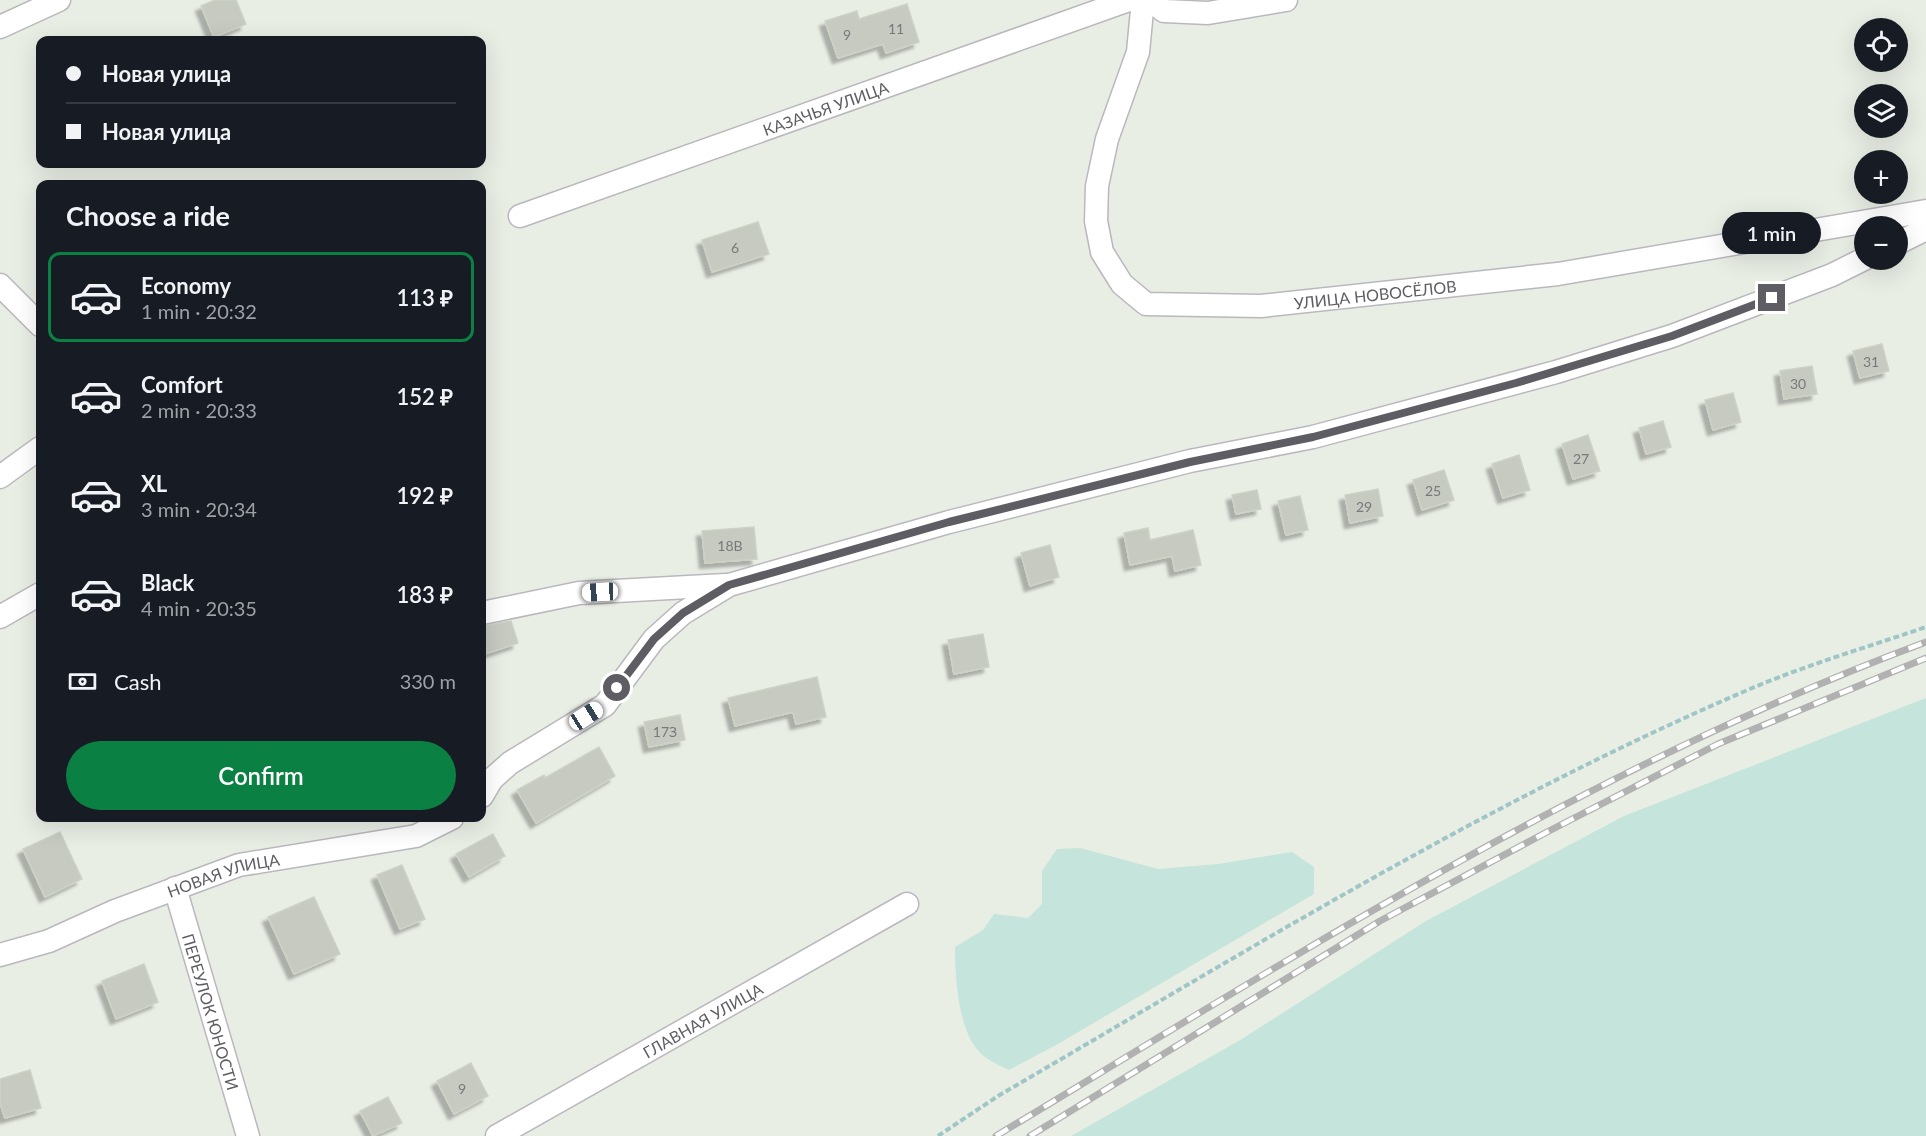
<!DOCTYPE html>
<meta charset="utf-8">
<style>
:root{--surface:#171b24;--page:#20242c;--text:#f1f3f6;--muted:#9ea1a6;--line:#363941;--accent:#0b8043}
body{margin:0;font-family:Lato,sans-serif;background:var(--page);color:var(--text);height:100vh;display:flex;flex-direction:column;font-size:22px;white-space:nowrap}
*{box-sizing:border-box;margin:0}
p{font-size:20px;color:var(--muted)}
.icon{flex:none;width:33px;height:33px;fill:none;stroke:currentColor;stroke-width:2;stroke-linecap:round;stroke-linejoin:round}
.map{position:relative;flex:1;overflow:hidden}
.sheet{position:absolute;left:36px;top:180px;width:450px;height:642px;display:flex;flex-direction:column;background:var(--surface);border-radius:12px;box-shadow:0 6px 24px #0002}
.sheet>*{flex:none}
.top-card{position:absolute;left:36px;top:36px;width:450px;height:132px;border-radius:12px;box-shadow:0 6px 24px #0002;display:grid;align-content:center;height:132px;padding:0 30px;background:var(--surface)}
.controls{position:absolute;left:1854px;top:18px;display:grid;gap:12px}
.controls a{display:grid;place-items:center;width:54px;height:54px;border-radius:50%;background:var(--surface);box-shadow:0 6px 24px #0002;font-size:30px}
.end{position:absolute;width:27px;height:27px;margin:-14px;border:8px solid #5f5d64;background:#fff;box-shadow:0 0 0 3px #fff}
.from{border-radius:50%}
.bubble{position:absolute;height:42px;border-radius:21px;background:var(--surface);box-shadow:0 6px 24px #0002;font-size:20px;font-weight:600;line-height:42px;text-align:center}
.car{position:absolute;width:18px;height:36px;margin:-18px -9px;border-radius:8px;box-shadow:0 0 4px 2px #0007;background:linear-gradient(#fff 24%,#345 0 40%,#fff 0 76%,#345 0 86%,#fff 0)}
.top-card b{display:flex;align-items:center;gap:21px;height:57px;font-size:22px}
.top-card b+b{border-top:2px solid var(--line)}
.top-card i{width:15px;height:15px;background:var(--text)}
ul{padding:0;list-style:none}
li{display:flex;align-items:center;gap:18px;height:90px;margin:0 12px 9px;padding:0 18px;border:3px solid transparent;border-radius:12px}
li div{flex:1}
li b{display:block;font-size:22px}
li em{font-style:normal;font-weight:600}
li.current{border-color:var(--accent)}
li>.icon{width:54px;height:54px;stroke-width:1.5}
h2{padding:0 30px;font-size:27px;line-height:72px}
.pay{display:flex;align-items:center;gap:15px;height:66px;padding:0 30px;font-size:22px}
.pay p{margin-inline-start:auto}
.button{display:flex;gap:12px;margin-top:auto;padding:12px 30px}
.button a{flex:1;height:69px;border-radius:36px;background:var(--accent);color:#fff;font-size:24px;font-weight:600;line-height:69px;text-align:center}
.map>svg:first-child{display:block}
.green{fill:#c4e4dc}
.building{fill:#c6cac1;stroke:#ccd2c4;stroke-width:1.5;filter:url(#shadow)}
.lines{fill:none;stroke-linecap:round;stroke-linejoin:round}
.street-casing{stroke:#bab7be;stroke-width:25}
.path{stroke:#9fc5c7;stroke-width:4;stroke-dasharray:6 3;stroke-linecap:butt}
.street{stroke:#fff;stroke-width:22}
.rail-casing{stroke:#b1b1b2;stroke-width:7}
.rail{stroke:#fff;stroke-width:4.5;stroke-dasharray:14;stroke-linecap:butt}
.route{stroke:#5f5d64;stroke-width:8}
.labels{text-anchor:middle;dominant-baseline:central;stroke-width:6;stroke-linejoin:round;paint-order:stroke}
.number-label{font-size:14px;fill:#79787b}
.street-label{font-size:16px;fill:#5f5d64;stroke:#fff}
</style>
<div class="map">
<svg width="1926" height="1136" viewBox="0 0 1926 1136">
<defs>
<filter id="shadow"><feDropShadow dx="-5.5" dy="5.5" stdDeviation="1.5" flood-color="#0004"/></filter>
</defs>
<rect width="100%" height="100%" fill="#e9eee5"/>
<g class="green">
<path d="M 1926,698 L 1926,1136 L 1071,1136 L 1242,1039 L 1426,921 L 1624,816 Z"/>
<path d="M 1080,848 L 1158,869 L 1218,864 L 1292,852 L 1314,867 L 1314,894 L 1056,1045 L 1009,1070 C 1001,1066 991,1062 984,1056 C 958,1037 955,977 955,947 L 983,930 L 994,914 L 1028,918 L 1042,904 L 1042,871 L 1057,849 Z"/>
</g>
<g class="building">
<path d="M 215,0 L 236,0 L 246,24 L 214,37 L 201,6 Z"/>
<path d="M 907,4 L 919,42 L 886,53 L 883,44 L 838,58 L 825,21 L 857,11 L 859,19 Z"/>
<path d="M 758,222 L 769,254 L 712,272 L 702,240 Z"/>
<path d="M 1882,344 L 1889,371 L 1860,378 L 1853,351 Z"/>
<path d="M 1812,366 L 1817,394 L 1784,399 L 1780,371 Z"/>
<path d="M 1733,393 L 1741,422 L 1713,430 L 1705,400 Z"/>
<path d="M 1663,421 L 1671,447 L 1646,454 L 1639,428 Z"/>
<path d="M 1588,435 L 1600,471 L 1573,479 L 1562,444 Z"/>
<path d="M 1519,455 L 1530,490 L 1503,498 L 1492,464 Z"/>
<path d="M 1444,470 L 1454,500 L 1422,510 L 1413,480 Z"/>
<path d="M 1378,489 L 1383,516 L 1350,523 L 1345,495 Z"/>
<path d="M 1257,490 L 1261,509 L 1236,514 L 1232,495 Z"/>
<path d="M 1300,496 L 1308,530 L 1286,535 L 1278,501 Z"/>
<path d="M 754,527 L 757,559 L 705,563 L 702,531 Z"/>
<path d="M 1148,528 L 1150,540 L 1193,530 L 1201,565 L 1175,571 L 1172,556 L 1130,565 L 1124,533 Z"/>
<path d="M 1050,545 L 1059,577 L 1030,586 L 1021,553 Z"/>
<path d="M 511,621 L 518,643 L 482,655 L 482,626 Z"/>
<path d="M 983,634 L 989,667 L 954,674 L 948,640 Z"/>
<path d="M 817,677 L 826,717 L 796,724 L 793,712 L 735,726 L 728,698 Z"/>
<path d="M 680,715 L 685,740 L 649,747 L 644,722 Z"/>
<path d="M 599,747 L 615,776 L 536,823 L 517,790 L 544,775 L 545,778 Z"/>
<path d="M 60,832 L 82,879 L 45,897 L 23,849 Z"/>
<path d="M 493,834 L 505,856 L 469,877 L 456,854 Z"/>
<path d="M 402,865 L 425,919 L 400,929 L 377,875 Z"/>
<path d="M 314,897 L 340,954 L 294,974 L 268,917 Z"/>
<path d="M 144,964 L 158,1002 L 116,1019 L 102,981 Z"/>
<path d="M 471,1063 L 488,1096 L 454,1114 L 437,1081 Z"/>
<path d="M 30,1070 L 41,1108 L 5,1118 L 0,1103 L 0,1079 Z"/>
<path d="M 388,1097 L 402,1123 L 373,1136 L 360,1111 Z"/>
</g>
<g class="lines">
<g class="street-casing">
<g id="street">
<path id="s1" d="M 1143,0 L 1138,52 L 1107,139 L 1097,186 L 1096,221 L 1102,252 L 1122,284 L 1146,304 L 1261,306 L 1558,274 L 1926,211"/>
<path d="M 1150,0 L 1164,11 L 1208,13 L 1286,0"/>
<path d="M 0,27 L 59,0"/>
<path id="s2" d="M 520,216 L 1129,0"/>
<path d="M 1898,243 L 1926,229"/>
<path d="M 0,285 L 40,325"/>
<path d="M 0,477 L 40,448"/>
<path d="M 482,613 L 579,593 L 725,585"/>
<path d="M 0,617 L 40,594"/>
<path d="M 482,796 L 492,779 L 510,763 L 605,705 L 654,639 L 683,613 L 729,585 L 949,522 L 1190,461 L 1313,437 L 1556,372 L 1672,336 L 1832,275 L 1864,259"/>
<path id="s3" d="M 175,888 L 248,1136"/>
<path id="s4" d="M 0,955 L 49,941 L 115,911 L 239,865 L 416,836 L 452,818"/>
<path id="s5" d="M 497,1136 L 907,904"/>
</g>
</g>
<path class="path" d="M 938,1136 L 998,1096 C 1242,954 1483,804 1743,692 C 1802,666 1865,648 1926,627"/>
<use href="#street" class="street"/>
<g class="rail-casing">
<g id="rail">
<path d="M 996,1136 C 1296,955 1596,764 1926,642"/>
<path d="M 1030,1136 L 1380,921 L 1547,832 L 1718,744 L 1926,658"/>
</g>
</g>
<use href="#rail" class="rail"/>
</g>
<g class="lines">
<path class="route" d="M 617,688 L 654,639 L 683,613 L 729,585 L 949,522 L 1190,462 L 1313,437 L 1516,383 L 1672,336 L 1772,298"/>
</g>
<g class="labels">
<g class="number-label">
<text x="896" y="28">11</text>
<text x="847" y="34">9</text>
<text x="735" y="247">6</text>
<text x="1871" y="361">31</text>
<text x="1798" y="383">30</text>
<text x="1581" y="458">27</text>
<text x="1433" y="490">25</text>
<text x="1364" y="506">29</text>
<text x="730" y="545">18В</text>
<text x="665" y="731">17З</text>
<text x="462" y="1088">9</text>
</g>
<g class="street-label">
<text stroke="none"><textPath href="#s2" startOffset="324">КАЗАЧЬЯ УЛИЦА</textPath></text>
<text stroke="none"><textPath href="#s1" startOffset="558">УЛИЦА НОВОСЁЛОВ</textPath></text>
<text stroke="none"><textPath href="#s4" startOffset="238">НОВАЯ УЛИЦА</textPath></text>
<text stroke="none"><textPath href="#s3" startOffset="129">ПЕРЕУЛОК ЮНОСТИ</textPath></text>
<text stroke="none"><textPath href="#s5" startOffset="236">ГЛАВНАЯ УЛИЦА</textPath></text>
</g>
</g>
</svg>
<div class="controls">
<a><svg class="icon" aria-label="locate" viewBox="0 0 24 24"><circle cx="12" cy="12" r="6"/><path d="M12 2v4M12 18v4M2 12h4M18 12h4"/></svg></a>
<a><svg class="icon" aria-label="layers" viewBox="0 0 24 24"><path d="M12 4l9 5-9 5-9-5zM3 14l9 5 9-5"/></svg></a>
<a>+</a>
<a>−</a>
</div>
<i class="end from" style="left:617px;top:688px"></i>
<i class="end" style="left:1772px;top:298px"></i>
<div class="bubble" style="left:1722px;top:212px;width:99px">1 min</div>
<i class="car" style="left:600px;top:592px;rotate:267deg"></i>
<i class="car" style="left:586px;top:716px;rotate:58deg"></i>
<div class="top-card">
<b><i class="from"></i>Новая улица</b>
<b><i></i>Новая улица</b>
</div>
<section class="sheet">
<h2>Choose a ride</h2>
<ul>
<li class="current"><svg class="icon" aria-label="car" viewBox="0 0 24 24"><path d="M5 17H2v-5l4-1 3-4h7l3 4 3 1v5h-3M9 17h6M6 11h13"/><circle cx="7" cy="17" r="2"/><circle cx="17" cy="17" r="2"/></svg><div><b>Economy</b><p>1 min · 20:32</p></div><em>113 ₽</em></li>
<li><svg class="icon" aria-label="car" viewBox="0 0 24 24"><path d="M5 17H2v-5l4-1 3-4h7l3 4 3 1v5h-3M9 17h6M6 11h13"/><circle cx="7" cy="17" r="2"/><circle cx="17" cy="17" r="2"/></svg><div><b>Comfort</b><p>2 min · 20:33</p></div><em>152 ₽</em></li>
<li><svg class="icon" aria-label="car" viewBox="0 0 24 24"><path d="M5 17H2v-5l4-1 3-4h7l3 4 3 1v5h-3M9 17h6M6 11h13"/><circle cx="7" cy="17" r="2"/><circle cx="17" cy="17" r="2"/></svg><div><b>XL</b><p>3 min · 20:34</p></div><em>192 ₽</em></li>
<li><svg class="icon" aria-label="car" viewBox="0 0 24 24"><path d="M5 17H2v-5l4-1 3-4h7l3 4 3 1v5h-3M9 17h6M6 11h13"/><circle cx="7" cy="17" r="2"/><circle cx="17" cy="17" r="2"/></svg><div><b>Black</b><p>4 min · 20:35</p></div><em>183 ₽</em></li>
</ul>
<div class="pay"><svg class="icon" aria-label="cash" viewBox="0 0 24 24"><path d="M3 7h18v10H3z"/><circle cx="12" cy="12" r="2"/></svg>Cash<p>330 m</p></div>
<div class="button"><a>Confirm</a></div>
</section>
</div>
